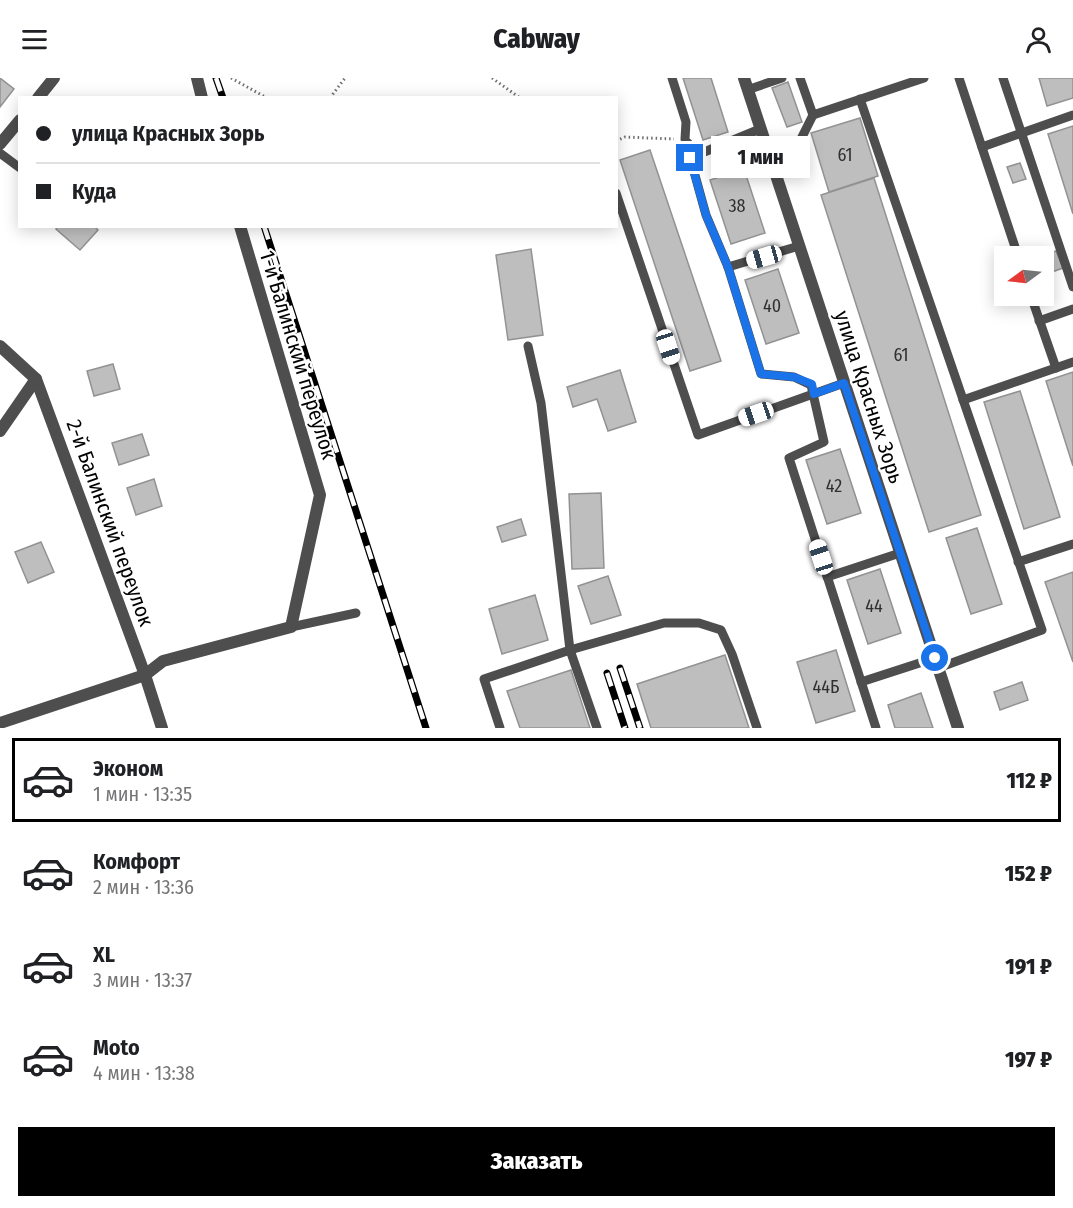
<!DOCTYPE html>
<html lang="ru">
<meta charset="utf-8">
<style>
:root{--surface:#fff;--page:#f2f2f2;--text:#202124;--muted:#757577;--line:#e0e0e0;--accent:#000}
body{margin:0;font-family:"Fira Sans Condensed",sans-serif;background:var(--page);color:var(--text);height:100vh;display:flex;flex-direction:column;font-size:22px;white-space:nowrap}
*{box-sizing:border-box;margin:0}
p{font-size:20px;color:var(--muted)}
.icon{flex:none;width:33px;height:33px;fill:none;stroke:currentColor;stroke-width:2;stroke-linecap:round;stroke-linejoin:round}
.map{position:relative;height:650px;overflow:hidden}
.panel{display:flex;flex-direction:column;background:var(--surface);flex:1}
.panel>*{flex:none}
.banner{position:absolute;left:18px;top:18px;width:600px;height:132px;border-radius:0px;box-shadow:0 3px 15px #0003;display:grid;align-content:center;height:132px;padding:0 18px;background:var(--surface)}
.needle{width:39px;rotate:255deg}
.buttons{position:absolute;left:994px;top:168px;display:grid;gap:12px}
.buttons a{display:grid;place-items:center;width:60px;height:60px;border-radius:0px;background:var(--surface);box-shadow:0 3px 15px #0003;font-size:30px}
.end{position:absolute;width:27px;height:27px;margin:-14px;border:8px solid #1a73e8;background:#fff;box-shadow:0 0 0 3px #fff}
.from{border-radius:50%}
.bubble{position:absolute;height:42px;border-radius:0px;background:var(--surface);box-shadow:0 3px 15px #0003;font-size:20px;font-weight:800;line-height:42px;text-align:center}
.car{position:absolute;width:18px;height:36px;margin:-18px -9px;border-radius:8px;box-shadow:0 0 4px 2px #0007;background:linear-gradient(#fff 24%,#345 0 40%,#fff 0 76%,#345 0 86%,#fff 0)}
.banner b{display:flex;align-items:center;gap:21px;height:57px;font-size:22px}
.banner b+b{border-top:2px solid var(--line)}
.banner i{width:15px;height:15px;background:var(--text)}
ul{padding:10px 0 0;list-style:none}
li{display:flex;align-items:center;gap:18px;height:84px;margin:0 12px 9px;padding:0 6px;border:3px solid transparent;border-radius:0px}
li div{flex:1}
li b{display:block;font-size:22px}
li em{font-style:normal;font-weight:800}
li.active{border-color:var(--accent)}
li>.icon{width:54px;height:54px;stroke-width:1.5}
.cta{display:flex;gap:12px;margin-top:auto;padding:12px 18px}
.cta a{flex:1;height:69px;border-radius:0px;background:var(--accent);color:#fff;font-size:24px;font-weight:800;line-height:69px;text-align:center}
header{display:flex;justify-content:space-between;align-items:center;height:78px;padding:0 18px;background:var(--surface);font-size:27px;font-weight:800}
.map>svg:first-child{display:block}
.building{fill:#bebebe;stroke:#929292;stroke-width:1.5}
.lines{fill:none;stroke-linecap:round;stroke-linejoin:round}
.path{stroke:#707070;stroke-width:3;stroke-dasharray:1.5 3;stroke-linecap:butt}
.service{stroke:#4e4e4e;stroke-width:9}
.minor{stroke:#4e4e4e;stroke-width:12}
.rail-casing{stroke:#000;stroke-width:7}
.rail{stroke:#fff;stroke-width:4.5;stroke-dasharray:14;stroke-linecap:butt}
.route{stroke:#1a73e8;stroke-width:8}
.labels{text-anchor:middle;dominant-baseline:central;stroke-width:4.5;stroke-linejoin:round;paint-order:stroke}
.number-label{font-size:18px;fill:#303030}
.street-label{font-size:21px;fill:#000;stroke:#fff}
</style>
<header><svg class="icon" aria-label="menu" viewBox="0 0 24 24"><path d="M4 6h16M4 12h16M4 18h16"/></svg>Cabway<svg class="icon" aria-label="person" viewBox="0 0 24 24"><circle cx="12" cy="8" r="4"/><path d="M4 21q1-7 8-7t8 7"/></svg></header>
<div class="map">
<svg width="1073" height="650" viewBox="0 0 1073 650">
<rect width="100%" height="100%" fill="#fff"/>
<g class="building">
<path d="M 0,0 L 14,11 L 0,29 Z"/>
<path d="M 683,0 L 711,0 L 728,54 L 703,62 Z"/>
<path d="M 1039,0 L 1073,0 L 1073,20 L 1047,28 Z"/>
<path d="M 788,4 L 802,44 L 787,49 L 772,10 Z"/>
<path d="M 860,40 L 878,98 L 829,114 L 811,55 Z"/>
<path d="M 1073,48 L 1073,136 L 1048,56 Z"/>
<path d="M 650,72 L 721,283 L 690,293 L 620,82 Z"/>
<path d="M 1020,85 L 1026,101 L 1013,105 L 1007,89 Z"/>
<path d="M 744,91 L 765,155 L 731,166 L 710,102 Z"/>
<path d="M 874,100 L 981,437 L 929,454 L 821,117 Z"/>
<path d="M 58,148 L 94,148 L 98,152 L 80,172 L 56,151 Z"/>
<path d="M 531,171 L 543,257 L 508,262 L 496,177 Z"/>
<path d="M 1056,173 L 1063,190 L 1044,197 L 1044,178 L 1041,178 Z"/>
<path d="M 778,191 L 799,255 L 766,266 L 745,202 Z"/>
<path d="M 113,286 L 120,311 L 94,318 L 87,293 Z"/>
<path d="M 620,292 L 636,344 L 608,353 L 597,321 L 573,329 L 567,309 Z"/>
<path d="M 1073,294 L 1073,388 L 1046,303 Z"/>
<path d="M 1020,313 L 1060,439 L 1024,451 L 984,324 Z"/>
<path d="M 142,356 L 149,377 L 119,387 L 112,365 Z"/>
<path d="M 840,371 L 861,435 L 827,446 L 806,382 Z"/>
<path d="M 154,401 L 162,428 L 136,437 L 127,410 Z"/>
<path d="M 601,415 L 604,490 L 572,491 L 569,416 Z"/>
<path d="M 521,441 L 526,457 L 502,464 L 497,449 Z"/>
<path d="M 977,450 L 1002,526 L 971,536 L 946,460 Z"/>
<path d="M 41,464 L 54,494 L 28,505 L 15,474 Z"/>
<path d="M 880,491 L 901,555 L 868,566 L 847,502 Z"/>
<path d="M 1073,494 L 1073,584 L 1045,504 Z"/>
<path d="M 608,498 L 621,537 L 591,546 L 578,508 Z"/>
<path d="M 535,517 L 548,562 L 502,576 L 489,531 Z"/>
<path d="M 836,572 L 855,633 L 816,645 L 797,584 Z"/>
<path d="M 725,577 L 749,650 L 651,650 L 637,606 Z"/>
<path d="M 571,592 L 590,650 L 520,650 L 507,613 Z"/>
<path d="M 1022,604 L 1028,622 L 1000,632 L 994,614 Z"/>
<path d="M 921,615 L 933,650 L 895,650 L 888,627 Z"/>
</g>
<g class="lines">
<g class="path">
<path d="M 231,0 L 267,20"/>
<path d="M 492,0 L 520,20"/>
<path d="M 330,20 L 345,0"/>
<path d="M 616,63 L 625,59 L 674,61"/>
</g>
<g class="service">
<path d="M 672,0 L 686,44 L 685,61 L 706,137 L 728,189"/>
<path d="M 800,0 L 813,37 L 924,0"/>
<path d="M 959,0 L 1018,178"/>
<path d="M 1003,0 L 1073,209"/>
<path d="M 747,12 L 782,0"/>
<path d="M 860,21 L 1042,552 L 938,590"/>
<path d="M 688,65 L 697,77 L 760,51"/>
<path d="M 982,69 L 1073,37"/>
<path d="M 0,75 L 20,90"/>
<path d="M 775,94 L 804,86 L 800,63 L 813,37"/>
<path d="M 616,115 L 698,357 L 844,305"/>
<path d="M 799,168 L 728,189 L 761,296 L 794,299 L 811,307 L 824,364 L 789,380 L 876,650"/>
<path d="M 1031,218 L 1056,290"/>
<path d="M 1039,243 L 1073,231"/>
<path d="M 528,268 L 541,325 L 570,572 L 597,650"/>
<path d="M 963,322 L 1073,284"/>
<path d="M 1018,484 L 1073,466"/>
<path d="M 827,499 L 900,475"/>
<path d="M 291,549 L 356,535"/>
<path d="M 861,604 L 935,580"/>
<path d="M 500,650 L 484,601 L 570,572 L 664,545 L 699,545 L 721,552 L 732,576 L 757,650"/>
</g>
<g class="minor">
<path d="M 197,0 L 202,20"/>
<path d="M 744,0 L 958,650"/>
<path d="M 38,20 L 54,0"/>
<path d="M 0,66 L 20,42"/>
<path d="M 0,268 L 36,301 L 145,597 L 162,650"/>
<path d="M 0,353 L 36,301"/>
<path d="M 0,645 L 145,597 L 163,583 L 291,549 L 320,417 L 240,148"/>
</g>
<g class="rail-casing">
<g id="rail">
<path d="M 216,0 L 223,20"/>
<path d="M 264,148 L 426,650"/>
<path d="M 620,590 L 640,650"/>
<path d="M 607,595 L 625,650"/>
</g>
</g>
<use href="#rail" class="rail"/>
</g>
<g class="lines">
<path class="route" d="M 690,80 L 706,137 L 728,189 L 761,296 L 794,299 L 812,306 L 814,316 L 844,305 L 935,580"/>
</g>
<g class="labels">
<g class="number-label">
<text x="845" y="77">61</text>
<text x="737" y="128">38</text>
<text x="772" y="228">40</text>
<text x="901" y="277">61</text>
<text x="834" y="408">42</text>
<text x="874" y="528">44</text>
<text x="826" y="609">44Б</text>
</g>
<g class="street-label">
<text transform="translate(298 277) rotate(73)">1-й Балинский переулок</text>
<text transform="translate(869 319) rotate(72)">улица Красных Зорь</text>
<text transform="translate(110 445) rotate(70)">2-й Балинский переулок</text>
</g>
</g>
</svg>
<div class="buttons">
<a><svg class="needle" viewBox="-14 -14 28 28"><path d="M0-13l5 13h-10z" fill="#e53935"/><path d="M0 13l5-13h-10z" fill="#757577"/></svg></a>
</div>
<i class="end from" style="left:935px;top:580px"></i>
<i class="end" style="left:690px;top:80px"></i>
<div class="bubble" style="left:711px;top:58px;width:99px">1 мин</div>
<i class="car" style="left:764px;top:179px;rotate:254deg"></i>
<i class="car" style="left:668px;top:269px;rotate:162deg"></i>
<i class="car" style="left:756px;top:336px;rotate:251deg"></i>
<i class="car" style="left:821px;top:479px;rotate:342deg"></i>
<div class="banner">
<b><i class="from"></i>улица Красных Зорь</b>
<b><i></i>Куда</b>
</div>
</div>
<section class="panel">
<ul>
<li class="active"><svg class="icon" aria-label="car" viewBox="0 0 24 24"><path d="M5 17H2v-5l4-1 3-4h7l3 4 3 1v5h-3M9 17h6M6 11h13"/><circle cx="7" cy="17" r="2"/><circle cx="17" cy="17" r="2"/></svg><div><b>Эконом</b><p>1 мин · 13:35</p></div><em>112 ₽</em></li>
<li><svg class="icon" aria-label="car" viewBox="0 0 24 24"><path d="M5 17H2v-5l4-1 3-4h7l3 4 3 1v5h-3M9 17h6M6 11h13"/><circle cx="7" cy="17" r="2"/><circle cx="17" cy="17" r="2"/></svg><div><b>Комфорт</b><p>2 мин · 13:36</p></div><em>152 ₽</em></li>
<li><svg class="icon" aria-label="car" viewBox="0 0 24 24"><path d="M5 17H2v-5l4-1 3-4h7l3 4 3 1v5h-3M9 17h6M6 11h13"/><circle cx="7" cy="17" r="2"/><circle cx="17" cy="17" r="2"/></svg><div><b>XL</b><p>3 мин · 13:37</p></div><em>191 ₽</em></li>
<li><svg class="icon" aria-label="car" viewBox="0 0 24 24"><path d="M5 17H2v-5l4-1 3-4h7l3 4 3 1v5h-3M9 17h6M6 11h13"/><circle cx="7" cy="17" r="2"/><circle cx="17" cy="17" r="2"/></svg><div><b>Moto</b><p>4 мин · 13:38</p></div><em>197 ₽</em></li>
</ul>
<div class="cta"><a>Заказать</a></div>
</section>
